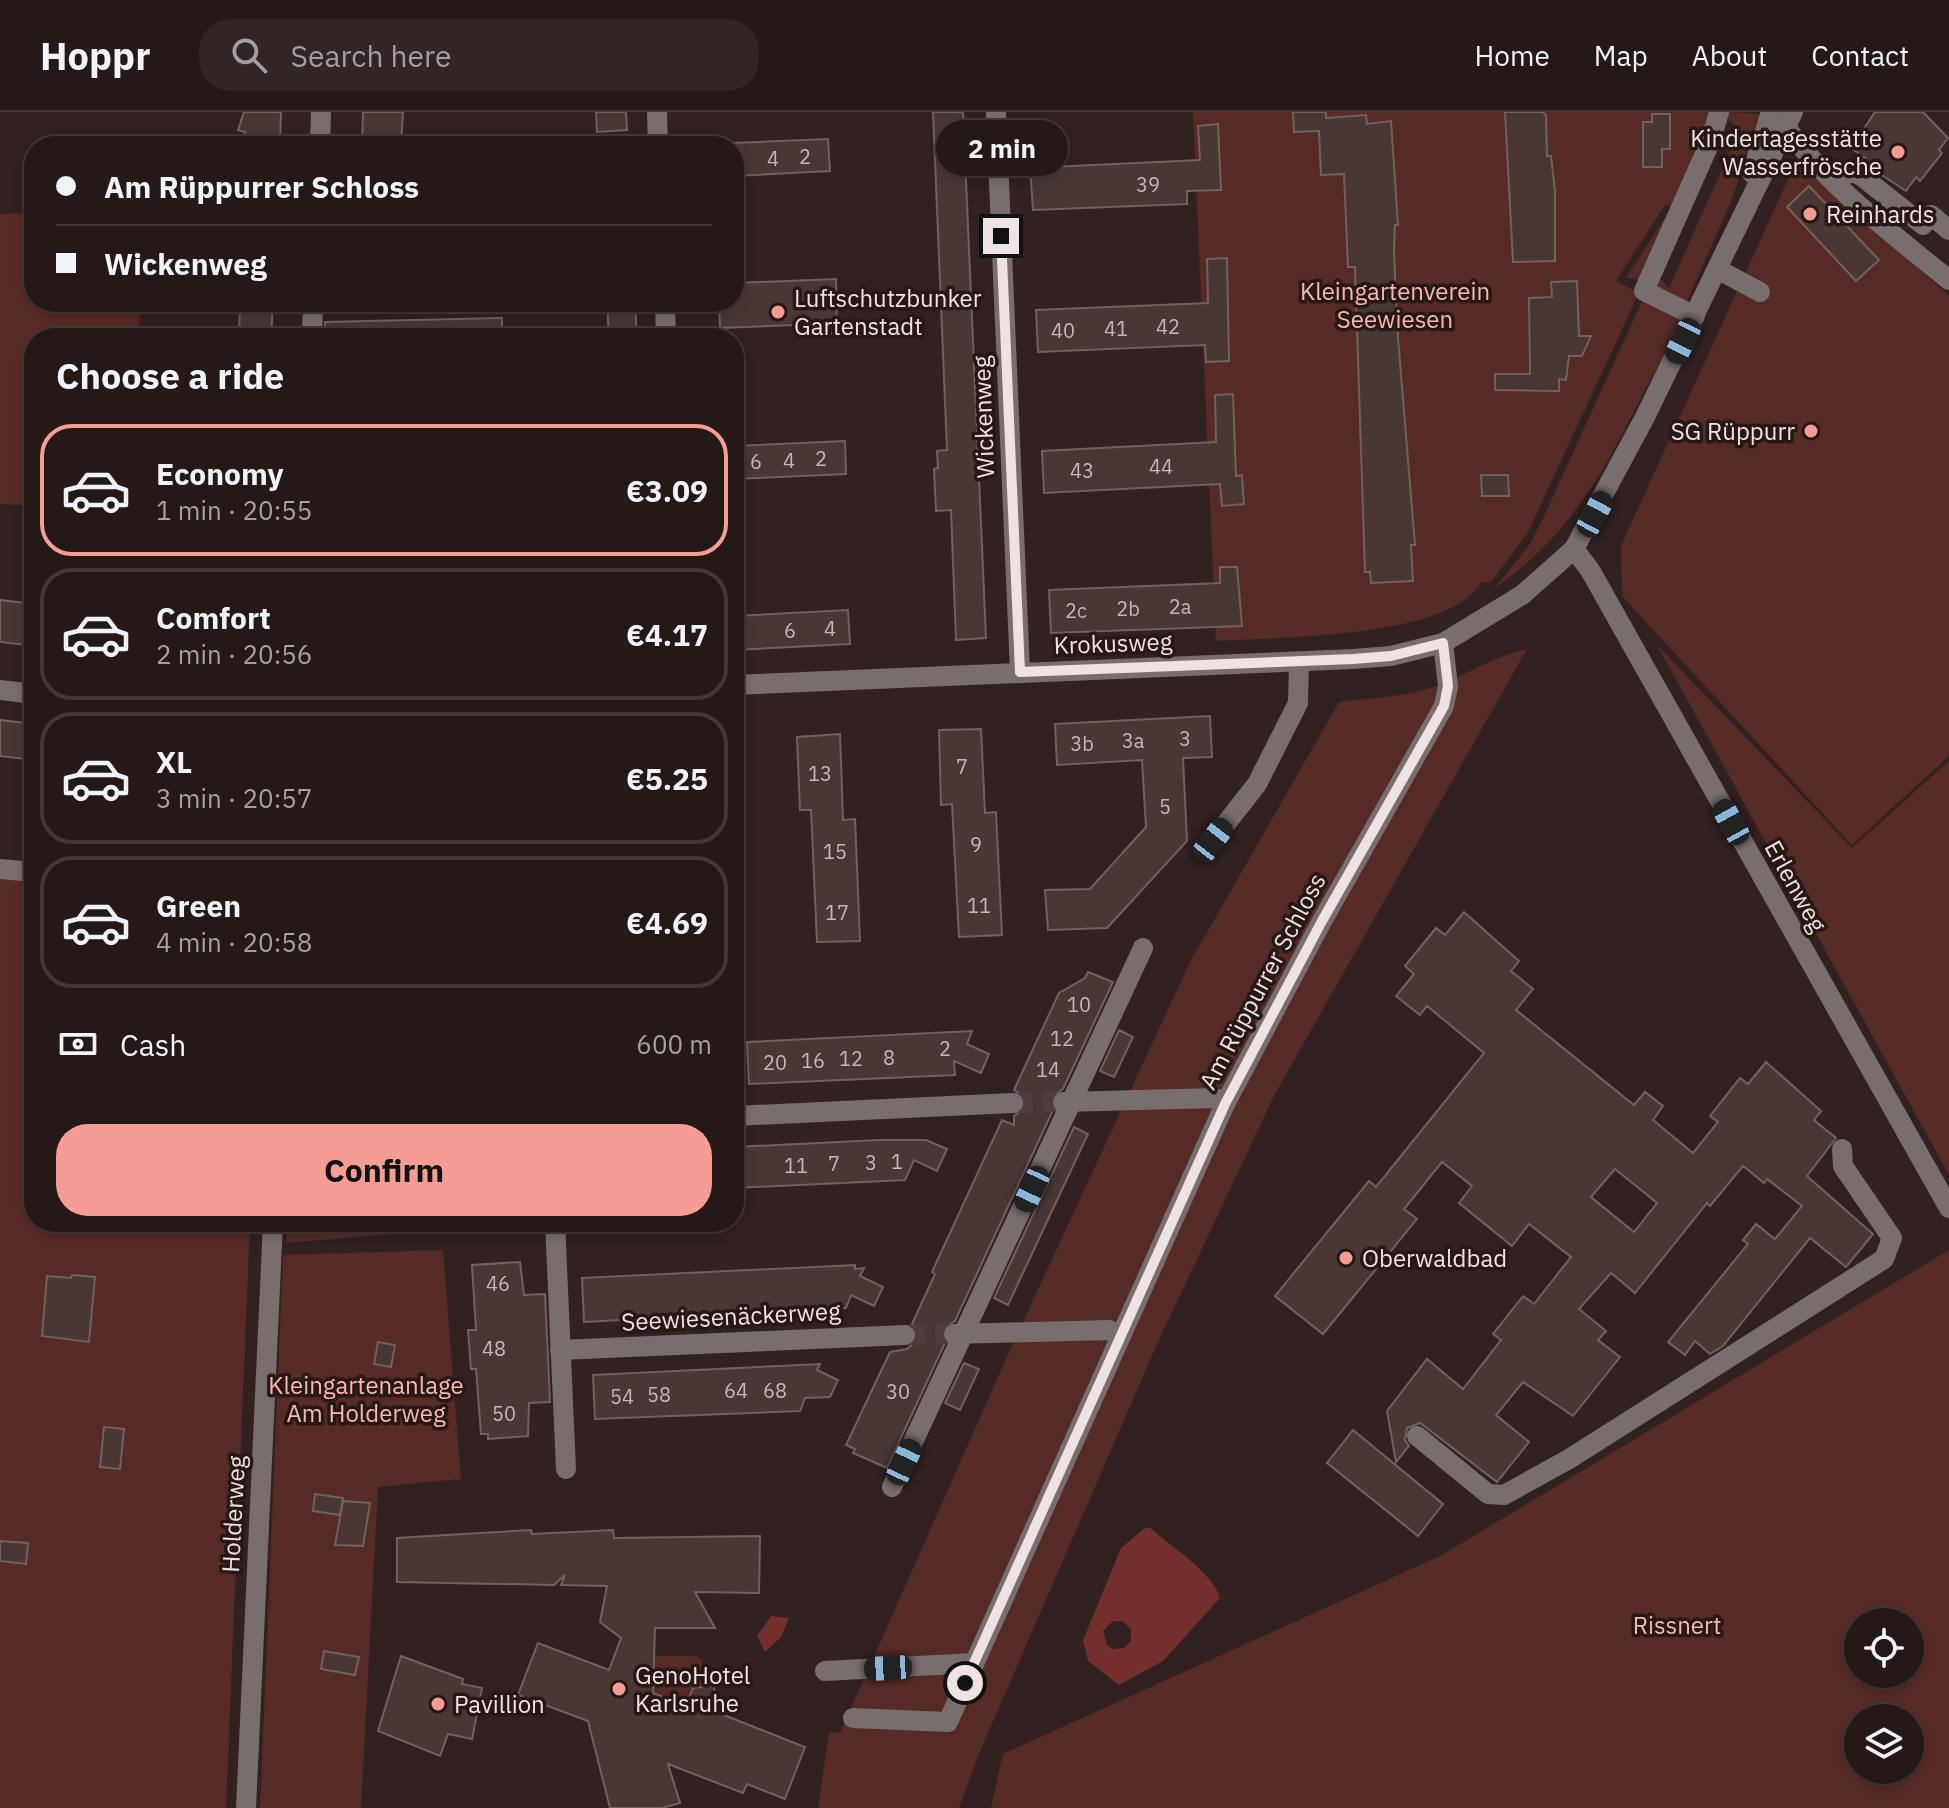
<!DOCTYPE html>
<meta charset="utf-8">
<style>
:root{--surface:#251918;--page:#312625;--text:#f1f3f6;--muted:#a3a0a2;--line:#423837;--accent:#f59c95}
body{margin:0;font-family:"IBM Plex Sans",sans-serif;background:var(--page);color:var(--text);height:100vh;display:flex;flex-direction:column;font-size:30px;white-space:nowrap}
*{box-sizing:border-box;margin:0}
p{font-size:26px;color:var(--muted)}
.icon{flex:none;width:44px;height:44px;fill:none;stroke:currentColor;stroke-width:2;stroke-linecap:round;stroke-linejoin:round}
.map{position:relative;flex:1;overflow:hidden}
.panel{position:absolute;left:24px;top:216px;width:720px;height:904px;display:flex;flex-direction:column;background:var(--surface);border-radius:32px;box-shadow:0 4px 12px #0003,0 0 0 2px var(--line)}
.panel>*{flex:none}
.banner{position:absolute;left:24px;top:24px;width:720px;height:176px;border-radius:32px;box-shadow:0 4px 12px #0003,0 0 0 2px var(--line);display:grid;align-content:center;height:176px;padding:0 32px;background:var(--surface)}
.tools{position:absolute;left:1844px;top:1496px;display:grid;gap:16px}
.tools a{display:grid;place-items:center;width:80px;height:80px;border-radius:50%;background:var(--surface);box-shadow:0 4px 12px #0003,0 0 0 2px var(--line);font-size:40px}
.end{position:absolute;width:36px;height:36px;margin:-18px;border:10px solid #eee3e2;background:#111;box-shadow:0 0 0 4px #111}
.from{border-radius:50%}
.bubble{position:absolute;height:56px;border-radius:28px;background:var(--surface);box-shadow:0 4px 12px #0003,0 0 0 2px var(--line);font-size:26px;font-weight:700;line-height:56px;text-align:center}
.car{position:absolute;width:24px;height:48px;margin:-24px -12px;border-radius:10px;box-shadow:0 0 6px 2px #0007;background:linear-gradient(#222 24%,#8ab4d8 0 40%,#222 0 76%,#8ab4d8 0 86%,#222 0)}
.banner b{display:flex;align-items:center;gap:28px;height:76px;font-size:30px}
.banner b+b{border-top:2px solid var(--line)}
.banner i{width:20px;height:20px;background:var(--text)}
ul{padding:0;list-style:none}
li{display:flex;align-items:center;gap:24px;height:132px;margin:0 16px 12px;padding:0 16px;border:4px solid var(--line);border-radius:32px}
li div{flex:1}
li b{display:block;font-size:30px}
li em{font-style:normal;font-weight:700}
li.selected{border-color:var(--accent)}
li>.icon{width:72px;height:72px;stroke-width:1.5}
h2{padding:0 32px;font-size:36px;line-height:96px}
.pay{display:flex;align-items:center;gap:20px;height:88px;padding:0 32px;font-size:30px}
.pay p{margin-inline-start:auto}
.button{display:flex;gap:16px;margin-top:auto;padding:16px 32px}
.button a{flex:1;height:92px;border-radius:32px;background:var(--accent);color:#111;font-size:32px;font-weight:700;line-height:92px;text-align:center}
header{display:flex;align-items:center;gap:48px;box-sizing:border-box;height:112px;padding:0 40px;background:var(--surface);border-bottom:2px solid var(--line)}
header strong{font-size:38px}
nav{display:flex;gap:44px;margin-inline-start:auto;font-size:28px}
.search{width:560px;height:72px;background:var(--page);display:flex;align-items:center;gap:20px;box-sizing:border-box;padding:0 28px;border-radius:32px;color:var(--muted);font-size:30px}
.map>svg:first-child{display:block}
.green{fill:#562a27;fill-rule:evenodd}
.water{fill:#722f2c;fill-rule:evenodd}
.building{fill:#483735;stroke:#73605e;stroke-width:2;fill-rule:evenodd}
.lines{fill:none;stroke-linecap:round;stroke-linejoin:round}
.minor-tunnel{stroke:#4d3e3d;stroke-width:20;stroke-dasharray:20 10;stroke-linecap:butt}
.minor{stroke:#776e6d;stroke-width:20}
.route{stroke:#eee3e2;stroke-width:10}
.poi-dot{fill:#f59c95;stroke:#271816;stroke-width:3}
.labels{text-anchor:middle;dominant-baseline:central;stroke-width:7;stroke-linejoin:round;paint-order:stroke}
.number-label{font-size:20px;fill:#c4b8b7}
.poi-label{font-size:24px;fill:#eee3e2;stroke:#271816;text-anchor:start}
.park-label{font-size:24px;fill:#f8b7b2;stroke:#271816}
.street-label{font-size:24px;fill:#eee3e2;stroke:#271816}
</style>
<header>
<strong>Hoppr</strong>
<div class="search"><svg class="icon" aria-label="search" viewBox="0 0 24 24"><circle cx="10" cy="10" r="6"/><path d="M15 15l6 6"/></svg>Search here</div>
<nav><a>Home</a><a>Map</a><a>About</a><a>Contact</a></nav>
</header>
<div class="map">
<svg width="1949" height="1696" viewBox="0 0 1949 1696">
<rect width="100%" height="100%" fill="#312120"/>
<g class="green">
<path d="M 1193,0 L 1712,0 L 1672,94 L 1665,93 L 1616,169 L 1639,181 L 1527,422 L 1491,470 L 1481,470 C 1451,527 1275,525 1216,529 Z"/>
<path d="M 1727,0 L 1760,2 L 1731,90 L 1687,189 L 1657,177 L 1658,164 L 1669,176 L 1739,19 L 1726,4 Z"/>
<path d="M 1799,43 L 1949,184 L 1949,644 L 1852,733 L 1622,484 L 1621,434 Z"/>
<path d="M 34,101 L 34,190 L 140,190 L 139,226 L 34,226 L 34,394 L 0,392 L 0,102 Z"/>
<path d="M 1668,101 L 1640,168 L 1626,166 Z"/>
<path d="M 1644,185 L 1680,207 C 1671,234 1655,259 1642,284 C 1601,365 1569,424 1494,477 L 1530,432 L 1545,402 Z"/>
<path d="M 1657,533 L 1852,736 L 1949,649 L 1949,1063 Z"/>
<path d="M 1527,537 L 1275,982 L 1158,1230 L 978,1644 L 959,1696 L 818,1696 L 829,1620 L 840,1621 L 1013,1231 L 1190,850 L 1339,590 C 1368,586 1402,585 1431,576 C 1464,565 1493,544 1527,537 Z"/>
<path d="M 0,764 L 34,767 L 34,1110 L 250,1110 L 226,1696 L 0,1696 Z"/>
<path d="M 287,1110 L 414,1110 L 415,1120 L 286,1131 Z"/>
<path d="M 443,1138 L 461,1367 L 378,1375 L 361,1696 L 260,1696 L 283,1143 Z"/>
<path d="M 1949,1138 L 1949,1696 L 991,1696 L 1003,1642 L 1442,1443 ZM 1858,1510 L 1910,1510 L 1910,1562 L 1858,1562 ZM 1858,1606 L 1910,1606 L 1910,1658 L 1858,1658 Z"/>
<path d="M 655,1544 L 696,1544 L 702,1548 L 701,1575 L 693,1576 L 686,1594 L 653,1581 Z"/>
</g>
<g class="water">
<path d="M 1145,1416 L 1150,1416 C 1170,1433 1215,1463 1220,1486 L 1163,1549 L 1119,1573 L 1088,1549 L 1083,1528 L 1121,1436 ZM 1122,1509 L 1131,1517 L 1131,1529 L 1124,1536 L 1112,1537 L 1107,1533 L 1103,1519 L 1113,1509 Z"/>
<path d="M 771,1504 L 789,1506 L 781,1525 L 765,1540 L 757,1524 Z"/>
</g>
<g class="building">
<path d="M 244,0 L 281,0 L 280,34 L 241,34 L 245,20 L 238,18 Z"/>
<path d="M 363,0 L 403,0 L 401,34 L 362,34 Z"/>
<path d="M 596,0 L 626,0 L 627,18 L 597,20 Z"/>
<path d="M 933,0 L 963,0 L 986,526 L 956,528 L 951,398 L 936,399 L 934,357 L 938,356 L 937,339 L 947,338 Z"/>
<path d="M 1293,0 L 1326,0 L 1326,6 L 1366,3 L 1367,12 L 1391,9 L 1398,113 L 1395,113 L 1394,140 L 1398,226 L 1415,433 L 1411,433 L 1413,469 L 1371,471 L 1370,460 L 1365,460 L 1355,155 L 1348,155 L 1344,62 L 1321,63 L 1319,19 L 1294,20 Z"/>
<path d="M 1505,0 L 1542,0 L 1546,3 L 1547,44 L 1551,44 L 1555,79 L 1555,149 L 1513,150 Z"/>
<path d="M 1875,0 L 1923,0 L 1948,26 L 1939,38 L 1942,41 L 1920,69 L 1916,65 L 1906,79 L 1862,50 L 1865,46 L 1851,36 Z"/>
<path d="M 1652,2 L 1670,2 L 1670,37 L 1662,37 L 1662,55 L 1643,55 L 1643,10 L 1652,10 Z"/>
<path d="M 1218,12 L 1221,78 L 1187,79 L 1187,92 L 1033,98 L 1030,56 L 1200,48 L 1198,14 Z"/>
<path d="M 828,27 L 830,59 L 734,64 L 734,31 Z"/>
<path d="M 1809,74 L 1879,148 L 1856,169 L 1787,95 Z"/>
<path d="M 1227,146 L 1229,249 L 1206,250 L 1205,233 L 1038,240 L 1036,198 L 1208,191 L 1207,147 Z"/>
<path d="M 836,167 L 837,221 L 820,222 L 820,212 L 720,216 L 719,190 L 734,190 L 734,171 Z"/>
<path d="M 1577,169 L 1579,224 L 1591,224 L 1582,244 L 1569,244 L 1566,268 L 1559,267 L 1559,279 L 1495,278 L 1495,262 L 1530,262 L 1529,186 L 1552,185 L 1551,170 Z"/>
<path d="M 240,190 L 273,190 L 271,226 L 239,226 Z"/>
<path d="M 607,190 L 635,190 L 637,226 L 609,226 Z"/>
<path d="M 502,206 L 502,226 L 325,226 L 325,210 Z"/>
<path d="M 1233,282 L 1236,364 L 1242,363 L 1244,392 L 1222,394 L 1220,372 L 1044,381 L 1042,339 L 1216,330 L 1215,283 Z"/>
<path d="M 845,329 L 846,362 L 734,367 L 734,334 Z"/>
<path d="M 1481,363 L 1508,363 L 1509,384 L 1482,384 Z"/>
<path d="M 1220,455 L 1237,455 L 1242,514 L 1051,521 L 1049,478 L 1220,471 Z"/>
<path d="M 0,488 L 34,492 L 34,534 L 0,530 Z"/>
<path d="M 848,498 L 850,532 L 734,538 L 734,504 Z"/>
<path d="M 1210,604 L 1212,645 L 1183,646 L 1187,729 L 1107,816 L 1048,818 L 1045,778 L 1090,777 L 1146,715 L 1142,648 L 1057,653 L 1055,612 Z"/>
<path d="M 0,608 L 34,612 L 34,648 L 0,644 Z"/>
<path d="M 981,617 L 985,701 L 996,700 L 1002,823 L 959,825 L 952,692 L 941,693 L 939,618 Z"/>
<path d="M 840,622 L 843,708 L 855,707 L 860,829 L 817,830 L 811,698 L 800,698 L 797,625 Z"/>
<path d="M 1464,800 L 1519,849 L 1511,859 L 1533,877 L 1516,898 L 1634,993 L 1645,980 L 1663,994 L 1653,1008 L 1693,1041 L 1718,1010 L 1710,1004 L 1740,966 L 1748,972 L 1766,950 L 1821,999 L 1814,1008 L 1836,1026 L 1807,1064 L 1873,1122 L 1846,1155 L 1810,1126 L 1723,1234 L 1710,1242 L 1695,1229 L 1685,1243 L 1668,1230 L 1748,1132 L 1743,1128 L 1756,1112 L 1775,1127 L 1802,1094 L 1767,1067 L 1764,1071 L 1743,1054 L 1710,1094 L 1707,1091 L 1635,1181 L 1611,1161 L 1579,1197 L 1606,1219 L 1598,1228 L 1620,1245 L 1573,1304 L 1523,1270 L 1496,1303 L 1529,1330 L 1497,1370 L 1420,1311 L 1407,1316 L 1405,1328 L 1409,1334 L 1396,1350 L 1387,1299 L 1427,1247 L 1463,1277 L 1501,1228 L 1493,1222 L 1523,1184 L 1534,1192 L 1571,1145 L 1529,1112 L 1512,1134 L 1459,1091 L 1472,1074 L 1442,1050 L 1404,1097 L 1417,1107 L 1323,1222 L 1275,1184 L 1369,1069 L 1376,1075 L 1484,941 L 1427,894 L 1420,903 L 1396,884 L 1414,862 L 1405,854 L 1436,816 L 1445,823 ZM 1615,1057 L 1657,1091 L 1634,1120 L 1591,1085 Z"/>
<path d="M 1088,860 L 1113,870 L 1063,977 L 1051,985 L 1053,998 L 955,1209 L 942,1217 L 945,1231 L 887,1356 L 853,1341 L 855,1337 L 846,1333 L 890,1240 L 907,1237 L 917,1228 L 918,1222 L 912,1212 L 935,1162 L 932,1160 L 1002,1008 L 1014,1013 L 1014,1004 L 1025,996 L 1024,985 L 1014,978 L 1059,881 L 1085,866 Z"/>
<path d="M 1119,918 L 1133,925 L 1114,965 L 1100,959 Z"/>
<path d="M 972,919 L 967,932 L 989,942 L 981,961 L 954,949 L 955,963 L 749,972 L 747,930 Z"/>
<path d="M 1074,1015 L 1088,1022 L 1008,1193 L 994,1186 Z"/>
<path d="M 879,1028 L 926,1028 L 947,1037 L 937,1059 L 914,1048 L 905,1068 L 734,1076 L 734,1035 Z"/>
<path d="M 520,1150 L 524,1183 L 545,1182 L 550,1290 L 529,1291 L 528,1324 L 488,1327 L 488,1322 L 481,1322 L 476,1257 L 471,1257 L 468,1218 L 476,1218 L 472,1153 Z"/>
<path d="M 855,1153 L 855,1157 L 864,1156 L 860,1164 L 883,1175 L 874,1194 L 851,1183 L 846,1196 L 584,1210 L 582,1166 Z"/>
<path d="M 72,1163 L 95,1165 L 89,1230 L 42,1224 L 47,1164 L 71,1166 Z"/>
<path d="M 378,1230 L 395,1233 L 391,1255 L 374,1252 Z"/>
<path d="M 964,1251 L 979,1257 L 960,1298 L 945,1291 Z"/>
<path d="M 820,1252 L 817,1258 L 838,1268 L 830,1285 L 805,1286 L 800,1299 L 595,1307 L 593,1263 Z"/>
<path d="M 104,1315 L 124,1317 L 120,1357 L 100,1355 Z"/>
<path d="M 1353,1318 L 1443,1392 L 1418,1424 L 1327,1351 Z"/>
<path d="M 315,1382 L 343,1386 L 340,1403 L 313,1399 Z"/>
<path d="M 343,1389 L 370,1391 L 363,1434 L 335,1433 Z"/>
<path d="M 531,1418 L 532,1422 L 613,1418 L 614,1426 L 760,1424 L 759,1481 L 695,1480 L 715,1516 L 655,1516 L 653,1581 L 686,1594 L 693,1576 L 714,1573 L 716,1600 L 805,1635 L 785,1687 L 747,1672 L 743,1681 L 668,1652 L 680,1691 L 662,1696 L 610,1696 L 588,1609 L 518,1583 L 538,1531 L 609,1558 L 621,1526 L 600,1510 L 607,1474 L 561,1473 L 565,1463 L 554,1473 L 397,1470 L 397,1426 Z"/>
<path d="M 0,1429 L 28,1431 L 26,1452 L 0,1449 Z"/>
<path d="M 324,1539 L 359,1545 L 355,1563 L 321,1557 Z"/>
<path d="M 401,1544 L 463,1567 L 462,1572 L 482,1576 L 472,1627 L 448,1622 L 440,1644 L 378,1619 Z"/>
</g>
<g class="lines">
<g class="minor-tunnel">
<path d="M 1013,991 L 1057,990"/>
<path d="M 905,1223 L 950,1222"/>
</g>
<g class="minor">
<path d="M 657,0 L 658,34"/>
<path d="M 996,0 L 1020,560"/>
<path d="M 1776,0 C 1818,67 1888,118 1949,168"/>
<path d="M 320,34 L 321,0"/>
<path d="M 1752,61 L 1771,0"/>
<path d="M 1836,72 L 1849,59 L 1860,63 L 1923,113 L 1931,103 L 1949,118"/>
<path d="M 1717,157 L 1760,180"/>
<path d="M 665,190 L 666,226"/>
<path d="M 1695,204 L 1644,179 L 1711,28 L 1719,0"/>
<path d="M 312,226 L 313,190"/>
<path d="M 1574,437 L 1590,458 L 1949,1096"/>
<path d="M 734,573 L 1353,547 L 1391,544 L 1443,531 L 1522,483 L 1574,437 L 1645,305 L 1793,0"/>
<path d="M 0,578 L 34,582"/>
<path d="M 1213,728 L 1257,672 L 1298,591 L 1299,550"/>
<path d="M 0,757 L 34,760"/>
<path d="M 1063,990 L 1215,986 L 1225,992"/>
<path d="M 734,1004 L 1013,991"/>
<path d="M 555,1110 L 566,1357"/>
<path d="M 954,1222 L 1109,1218 L 1119,1223"/>
<path d="M 560,1238 L 905,1223"/>
<path d="M 1417,1324 L 1488,1382 L 1504,1383 L 1569,1347 L 1884,1147 L 1892,1126 L 1843,1054 L 1842,1037"/>
<path d="M 892,1375 L 1143,836"/>
<path d="M 825,1559 L 974,1551"/>
<path d="M 853,1606 L 948,1610 L 1225,992 L 1322,809 L 1444,594 L 1448,574 L 1443,531"/>
<path d="M 246,1696 L 273,1110"/>
</g>
</g>
<g class="lines">
<path class="route" d="M 965,1571 L 1225,992 L 1322,809 L 1444,594 L 1448,574 L 1443,531 L 1391,544 L 1353,547 L 1020,560 L 1001,124"/>
</g>
<g class="poi-dot">
<circle cx="1898" cy="40" r="8"/>
<circle cx="1810" cy="102" r="8"/>
<circle cx="778" cy="200" r="8"/>
<circle cx="1811" cy="319" r="8"/>
<circle cx="1346" cy="1146" r="8"/>
<circle cx="619" cy="1577" r="8"/>
<circle cx="438" cy="1592" r="8"/>
</g>
<g class="labels">
<g class="number-label">
<text x="805" y="44">2</text>
<text x="773" y="46">4</text>
<text x="1148" y="72">39</text>
<text x="1168" y="214">42</text>
<text x="1116" y="216">41</text>
<text x="1063" y="218">40</text>
<text x="821" y="346">2</text>
<text x="789" y="348">4</text>
<text x="756" y="349">6</text>
<text x="1161" y="354">44</text>
<text x="1082" y="358">43</text>
<text x="1180" y="494">2a</text>
<text x="1128" y="496">2b</text>
<text x="1076" y="498">2c</text>
<text x="830" y="516">4</text>
<text x="790" y="518">6</text>
<text x="1185" y="626">3</text>
<text x="1133" y="628">3a</text>
<text x="1082" y="631">3b</text>
<text x="962" y="654">7</text>
<text x="820" y="661">13</text>
<text x="1165" y="694">5</text>
<text x="976" y="732">9</text>
<text x="835" y="739">15</text>
<text x="979" y="793">11</text>
<text x="837" y="800">17</text>
<text x="1079" y="892">10</text>
<text x="1062" y="926">12</text>
<text x="945" y="936">2</text>
<text x="889" y="945">8</text>
<text x="851" y="946">12</text>
<text x="813" y="948">16</text>
<text x="775" y="950">20</text>
<text x="1048" y="957">14</text>
<text x="897" y="1049">1</text>
<text x="871" y="1050">3</text>
<text x="834" y="1051">7</text>
<text x="796" y="1053">11</text>
<text x="498" y="1171">46</text>
<text x="494" y="1236">48</text>
<text x="736" y="1278">64</text>
<text x="775" y="1278">68</text>
<text x="898" y="1279">30</text>
<text x="659" y="1282">58</text>
<text x="622" y="1284">54</text>
<text x="504" y="1301">50</text>
</g>
<g class="poi-label">
<text x="1882" y="26" text-anchor="end">Kindertagesstätte<tspan x="1882" dy="28">Wasserfrösche</tspan></text>
<text x="1826" y="102">Reinhards</text>
<text x="794" y="186">Luftschutzbunker<tspan x="794" dy="28">Gartenstadt</tspan></text>
<text x="1795" y="319" text-anchor="end">SG Rüppurr</text>
<text x="1362" y="1146">Oberwaldbad</text>
<text x="635" y="1563">GenoHotel<tspan x="635" dy="28">Karlsruhe</tspan></text>
<text x="454" y="1592">Pavillion</text>
</g>
<g class="park-label">
<text x="1395" y="179">Kleingartenverein<tspan x="1395" dy="28">Seewiesen</tspan></text>
<text x="366" y="1273">Kleingartenanlage<tspan x="366" dy="28">Am Holderweg</tspan></text>
<text x="1677" y="1513">Rissnert</text>
</g>
<g class="street-label">
<text transform="translate(983 305) rotate(-92)">Wickenweg</text>
<text transform="translate(1113 531) rotate(-2)">Krokusweg</text>
<text transform="translate(1796 774) rotate(61)">Erlenweg</text>
<text transform="translate(1262 869) rotate(-62)">Am Rüppurrer Schloss</text>
<text transform="translate(731 1204) rotate(-3)">Seewiesenäckerweg</text>
<text transform="translate(233 1402) rotate(-87)">Holderweg</text>
</g>
</g>
</svg>
<div class="tools">
<a><svg class="icon" aria-label="locate" viewBox="0 0 24 24"><circle cx="12" cy="12" r="6"/><path d="M12 2v4M12 18v4M2 12h4M18 12h4"/></svg></a>
<a><svg class="icon" aria-label="layers" viewBox="0 0 24 24"><path d="M12 4l9 5-9 5-9-5zM3 14l9 5 9-5"/></svg></a>
</div>
<i class="end from" style="left:965px;top:1571px"></i>
<i class="end" style="left:1001px;top:124px"></i>
<div class="bubble" style="left:936px;top:8px;width:132px">2 min</div>
<i class="car" style="left:1683px;top:229px;rotate:206deg"></i>
<i class="car" style="left:1595px;top:402px;rotate:28deg"></i>
<i class="car" style="left:1731px;top:710px;rotate:331deg"></i>
<i class="car" style="left:1213px;top:728px;rotate:38deg"></i>
<i class="car" style="left:1032px;top:1077px;rotate:205deg"></i>
<i class="car" style="left:904px;top:1350px;rotate:25deg"></i>
<i class="car" style="left:888px;top:1556px;rotate:267deg"></i>
<div class="banner">
<b><i class="from"></i>Am Rüppurrer Schloss</b>
<b><i></i>Wickenweg</b>
</div>
<section class="panel">
<h2>Choose a ride</h2>
<ul>
<li class="selected"><svg class="icon" aria-label="car" viewBox="0 0 24 24"><path d="M5 17H2v-5l4-1 3-4h7l3 4 3 1v5h-3M9 17h6M6 11h13"/><circle cx="7" cy="17" r="2"/><circle cx="17" cy="17" r="2"/></svg><div><b>Economy</b><p>1 min · 20:55</p></div><em>€3.09</em></li>
<li><svg class="icon" aria-label="car" viewBox="0 0 24 24"><path d="M5 17H2v-5l4-1 3-4h7l3 4 3 1v5h-3M9 17h6M6 11h13"/><circle cx="7" cy="17" r="2"/><circle cx="17" cy="17" r="2"/></svg><div><b>Comfort</b><p>2 min · 20:56</p></div><em>€4.17</em></li>
<li><svg class="icon" aria-label="car" viewBox="0 0 24 24"><path d="M5 17H2v-5l4-1 3-4h7l3 4 3 1v5h-3M9 17h6M6 11h13"/><circle cx="7" cy="17" r="2"/><circle cx="17" cy="17" r="2"/></svg><div><b>XL</b><p>3 min · 20:57</p></div><em>€5.25</em></li>
<li><svg class="icon" aria-label="car" viewBox="0 0 24 24"><path d="M5 17H2v-5l4-1 3-4h7l3 4 3 1v5h-3M9 17h6M6 11h13"/><circle cx="7" cy="17" r="2"/><circle cx="17" cy="17" r="2"/></svg><div><b>Green</b><p>4 min · 20:58</p></div><em>€4.69</em></li>
</ul>
<div class="pay"><svg class="icon" aria-label="cash" viewBox="0 0 24 24"><path d="M3 7h18v10H3z"/><circle cx="12" cy="12" r="2"/></svg>Cash<p>600 m</p></div>
<div class="button"><a>Confirm</a></div>
</section>
</div>
